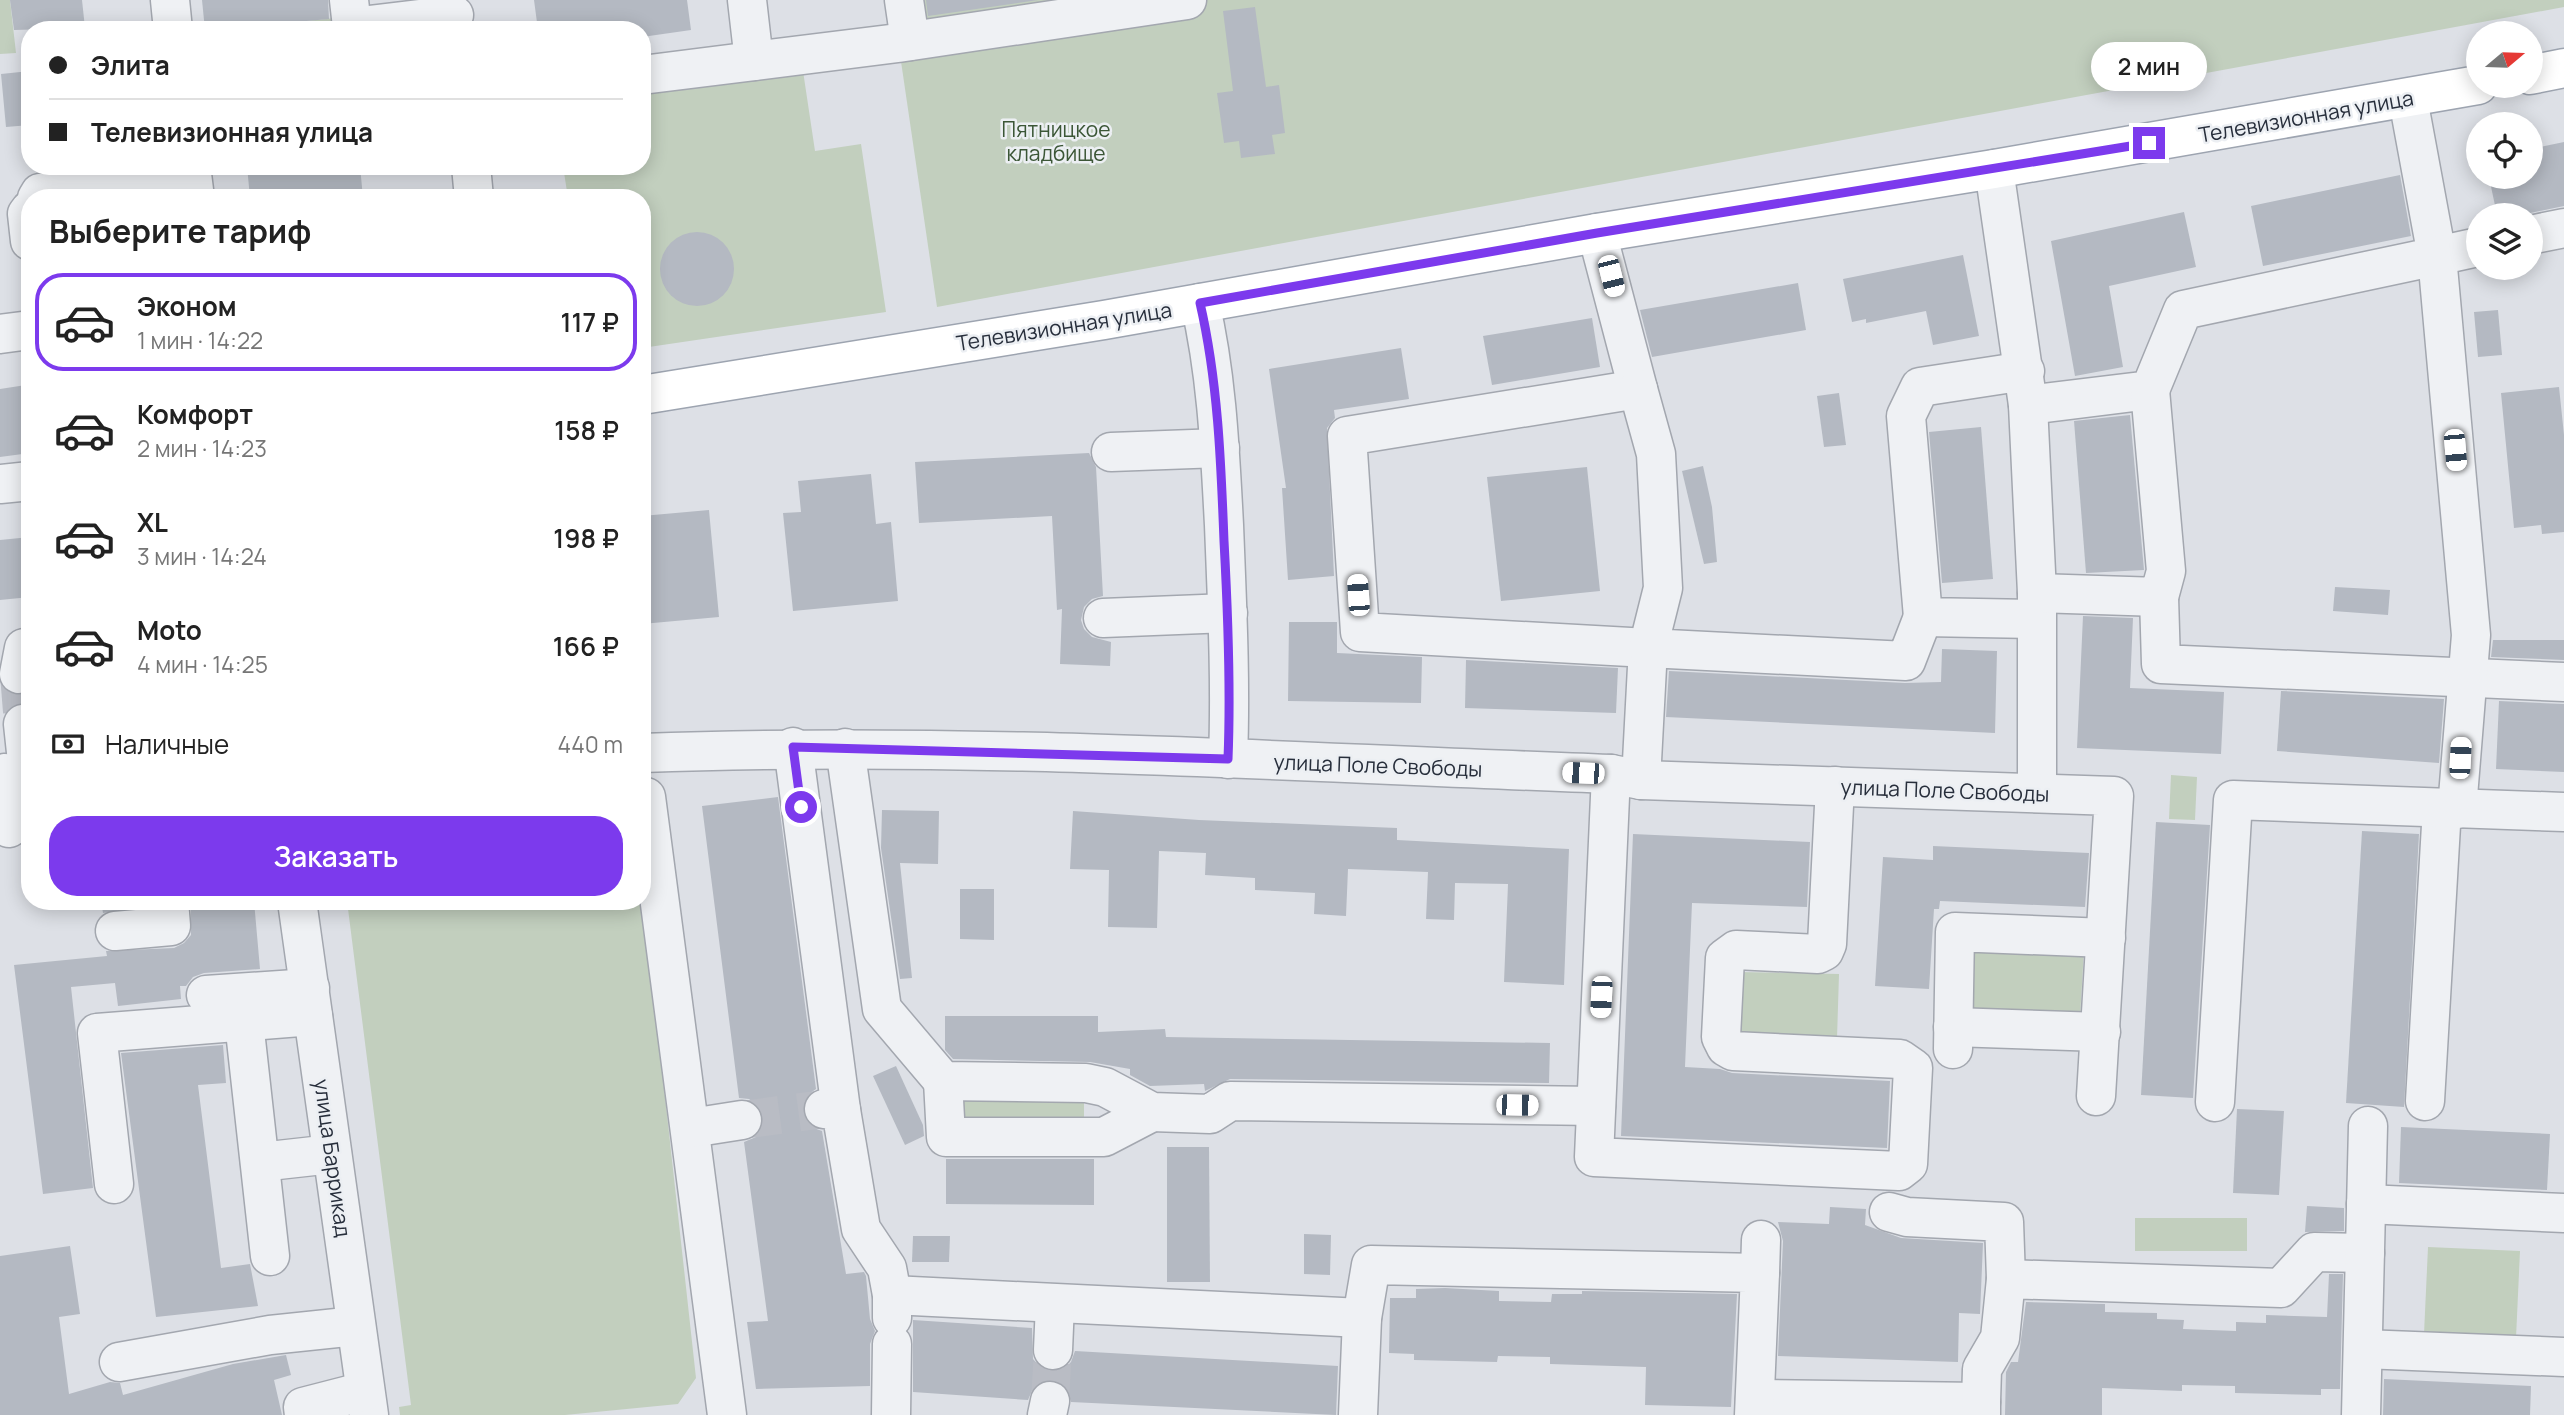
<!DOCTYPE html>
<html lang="ru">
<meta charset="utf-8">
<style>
:root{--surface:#fff;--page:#f2f2f2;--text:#222;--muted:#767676;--line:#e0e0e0;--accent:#7c3aed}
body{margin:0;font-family:Manrope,sans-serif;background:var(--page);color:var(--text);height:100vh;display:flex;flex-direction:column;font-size:26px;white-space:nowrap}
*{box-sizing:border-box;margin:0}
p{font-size:23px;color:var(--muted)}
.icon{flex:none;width:38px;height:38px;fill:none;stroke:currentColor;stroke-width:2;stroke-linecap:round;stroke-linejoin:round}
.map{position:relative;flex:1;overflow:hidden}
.details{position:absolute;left:21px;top:189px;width:630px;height:721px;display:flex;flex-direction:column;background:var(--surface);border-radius:28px;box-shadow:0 4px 18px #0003}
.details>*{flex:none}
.top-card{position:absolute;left:21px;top:21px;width:630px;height:154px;border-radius:28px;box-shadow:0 4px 18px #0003;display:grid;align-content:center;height:154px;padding:0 28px;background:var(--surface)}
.needle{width:46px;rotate:71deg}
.controls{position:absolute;left:2466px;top:21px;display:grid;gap:14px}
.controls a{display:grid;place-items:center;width:77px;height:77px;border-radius:50%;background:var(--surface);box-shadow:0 4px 18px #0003;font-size:35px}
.end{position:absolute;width:32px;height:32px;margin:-16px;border:9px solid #7c3aed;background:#fff;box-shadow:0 0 0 4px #fff}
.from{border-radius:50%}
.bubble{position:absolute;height:49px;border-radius:24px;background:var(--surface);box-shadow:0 4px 18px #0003;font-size:23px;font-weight:600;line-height:49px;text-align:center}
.car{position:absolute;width:21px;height:42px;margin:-21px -10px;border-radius:9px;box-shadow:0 0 5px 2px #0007;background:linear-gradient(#fff 24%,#345 0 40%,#fff 0 76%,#345 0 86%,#fff 0)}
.top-card b{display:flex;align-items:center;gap:24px;height:66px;font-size:26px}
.top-card b+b{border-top:2px solid var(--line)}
.top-card i{width:18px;height:18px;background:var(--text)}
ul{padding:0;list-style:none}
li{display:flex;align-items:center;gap:21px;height:98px;margin:0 14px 10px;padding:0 14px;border:4px solid transparent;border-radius:28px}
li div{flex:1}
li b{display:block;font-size:26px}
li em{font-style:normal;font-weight:600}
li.on{border-color:var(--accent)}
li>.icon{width:63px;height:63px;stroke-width:1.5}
h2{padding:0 28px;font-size:32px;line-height:84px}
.pay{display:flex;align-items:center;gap:18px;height:77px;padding:0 28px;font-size:26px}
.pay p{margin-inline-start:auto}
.button{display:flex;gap:14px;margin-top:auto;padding:14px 28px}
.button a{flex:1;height:80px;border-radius:28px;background:var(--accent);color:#fff;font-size:28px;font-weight:600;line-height:80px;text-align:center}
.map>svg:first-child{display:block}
.green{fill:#c2cfbe}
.building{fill:#b4b9c2}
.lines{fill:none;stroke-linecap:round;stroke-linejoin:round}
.minor-tunnel{stroke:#b9bcc4;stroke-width:38;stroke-dasharray:38 19;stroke-linecap:butt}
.minor-casing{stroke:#a3a7af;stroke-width:41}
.major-casing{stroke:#9da4b0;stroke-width:41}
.minor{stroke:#eff1f4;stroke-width:38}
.major{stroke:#fff;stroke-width:38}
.route{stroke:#7c3aed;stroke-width:9}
.labels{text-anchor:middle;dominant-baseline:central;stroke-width:5;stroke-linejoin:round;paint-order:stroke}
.street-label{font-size:21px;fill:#272e3b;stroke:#eceff3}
.park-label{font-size:21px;fill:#3b5636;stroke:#eceff3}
</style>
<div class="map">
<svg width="2564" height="1415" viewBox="0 0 2564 1415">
<rect width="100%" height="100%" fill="#dde0e6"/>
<g class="green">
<path d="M 0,0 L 10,0 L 16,53 L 0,54 Z"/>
<path d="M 892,0 L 2564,0 L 2564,7 L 937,307 Z"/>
<path d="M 336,18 L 337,30 L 213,30 Z"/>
<path d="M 803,71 L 815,151 L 861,144 L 886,312 L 642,348 L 642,198 L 568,198 L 563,166 L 642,166 L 642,94 Z"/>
<path d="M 2171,775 L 2197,777 L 2195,820 L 2169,819 Z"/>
<path d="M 642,888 L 696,1378 L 678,1404 L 565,1415 L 400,1415 L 399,1407 L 411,1405 L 347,901 L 642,901 Z"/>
<path d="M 1971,945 L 2084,950 L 2080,1017 L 1968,1012 Z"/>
<path d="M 1738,972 L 1839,974 L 1837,1039 L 1737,1037 Z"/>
<rect x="957" y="1092" width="127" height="35"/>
<rect x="2135" y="1218" width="112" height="33"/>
<path d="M 2428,1247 L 2520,1251 L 2516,1338 L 2424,1334 Z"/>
</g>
<g class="building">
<path d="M 10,0 L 82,0 L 85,28 L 14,30 Z"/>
<path d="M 202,0 L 328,0 L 329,19 L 205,30 Z"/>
<path d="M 534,0 L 687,0 L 691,30 L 642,37 L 642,30 L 538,30 Z"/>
<path d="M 926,0 L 1038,0 L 928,16 Z"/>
<path d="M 1255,7 L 1266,87 L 1279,85 L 1285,133 L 1272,135 L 1275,154 L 1241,158 L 1239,141 L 1224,143 L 1217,93 L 1233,91 L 1223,11 Z"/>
<path d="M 30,71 L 30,125 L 6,127 L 1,74 Z"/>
<path d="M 2564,142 L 2564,206 L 2521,215 L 2497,215 L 2489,177 L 2530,177 L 2530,149 Z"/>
<path d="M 247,166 L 360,166 L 363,198 L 250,198 Z"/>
<path d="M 2400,175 L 2411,236 L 2263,266 L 2251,206 Z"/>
<path d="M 2184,212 L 2196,267 L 2109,286 L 2123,367 L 2075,376 L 2051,241 Z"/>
<circle cx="697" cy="269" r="37"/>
<path d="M 1963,255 L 1979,336 L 1933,345 L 1926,311 L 1866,323 L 1866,319 L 1852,322 L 1843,279 Z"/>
<path d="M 1798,283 L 1806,330 L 1652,357 L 1640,310 Z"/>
<path d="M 2498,310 L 2502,355 L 2478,357 L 2474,312 Z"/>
<path d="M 1592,318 L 1600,367 L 1492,385 L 1483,336 Z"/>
<path d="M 1401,348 L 1409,399 L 1334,410 L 1335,418 L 1327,428 L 1334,576 L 1288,580 L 1282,488 L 1286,488 L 1269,369 Z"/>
<path d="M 26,385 L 30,387 L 30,453 L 0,457 L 0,389 Z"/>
<path d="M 2559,387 L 2564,435 L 2564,532 L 2542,534 L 2541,525 L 2514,528 L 2501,393 Z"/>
<path d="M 1839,393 L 1846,445 L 1824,447 L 1817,396 Z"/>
<path d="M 2130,415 L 2144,570 L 2086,573 L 2074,421 Z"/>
<path d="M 1981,427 L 1993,579 L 1942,583 L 1929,432 Z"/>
<path d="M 1089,453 L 1096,467 L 1103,596 L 1092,599 L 1084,607 L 1081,620 L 1084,629 L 1092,637 L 1111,642 L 1110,666 L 1060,664 L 1062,609 L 1057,610 L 1052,516 L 919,523 L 915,462 Z"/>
<path d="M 1703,466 L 1712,507 L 1717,562 L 1704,564 L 1682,471 Z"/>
<path d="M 1587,467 L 1600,591 L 1501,601 L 1487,477 Z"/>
<path d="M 871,474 L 876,524 L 891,522 L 898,601 L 793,611 L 783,513 L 801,512 L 798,481 Z"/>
<path d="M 709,510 L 719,617 L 642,624 L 642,516 Z"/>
<path d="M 30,537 L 30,597 L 0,600 L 0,540 Z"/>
<path d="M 2335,587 L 2390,590 L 2388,615 L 2333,611 Z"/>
<path d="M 2083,616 L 2133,618 L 2130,688 L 2224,692 L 2221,754 L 2077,748 Z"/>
<path d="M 1289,622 L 1337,622 L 1337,653 L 1422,657 L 1421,703 L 1288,701 Z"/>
<path d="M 2493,640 L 2564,640 L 2564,660 L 2491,657 Z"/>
<path d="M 1942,649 L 1997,651 L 1995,733 L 1666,717 L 1669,671 L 1905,683 L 1941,682 Z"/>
<path d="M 1466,660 L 1618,668 L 1616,713 L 1465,708 Z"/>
<path d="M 2281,691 L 2444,699 L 2439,763 L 2277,751 Z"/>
<path d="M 2499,701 L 2564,704 L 2564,772 L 2496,769 Z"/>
<path d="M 778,797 L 816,1089 L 806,1096 L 802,1108 L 805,1119 L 811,1127 L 822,1131 L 846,1274 L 864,1272 L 866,1276 L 870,1319 L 875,1331 L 870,1344 L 870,1386 L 756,1389 L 747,1322 L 768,1321 L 744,1142 L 756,1137 L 763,1127 L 764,1117 L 759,1106 L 749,1099 L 739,1098 L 702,806 Z"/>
<path d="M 882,810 L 939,811 L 938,864 L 900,863 L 912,978 L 900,979 L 881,848 Z"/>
<path d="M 1073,811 L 1199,820 L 1397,828 L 1397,840 L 1569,849 L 1564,985 L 1504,982 L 1508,884 L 1455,883 L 1454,920 L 1426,919 L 1428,872 L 1348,869 L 1346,916 L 1314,914 L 1315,893 L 1255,890 L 1255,878 L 1205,875 L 1206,853 L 1159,851 L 1157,928 L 1108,927 L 1109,870 L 1070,869 Z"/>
<path d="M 2156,822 L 2210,825 L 2193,1098 L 2141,1095 Z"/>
<path d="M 2362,831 L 2419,834 L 2404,1107 L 2346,1103 Z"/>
<path d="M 1633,834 L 1810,842 L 1807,907 L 1692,903 L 1685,1067 L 1720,1069 L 1732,1073 L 1890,1081 L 1887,1148 L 1621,1136 Z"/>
<path d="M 1933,846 L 2089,853 L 2085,907 L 1940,901 L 1939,909 L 1934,909 L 1929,989 L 1875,986 L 1883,857 L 1933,860 Z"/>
<path d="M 960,889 L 994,889 L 994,940 L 960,939 Z"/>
<path d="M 101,901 L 147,901 L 147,906 L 103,913 Z"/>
<path d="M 191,901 L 254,901 L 260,969 L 204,973 L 193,977 L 186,986 L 180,986 L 181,999 L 118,1006 L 115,983 L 71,987 L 93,1188 L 43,1194 L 14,965 L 107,956 L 106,951 L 174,948 L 184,943 L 191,935 Z"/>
<path d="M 945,1016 L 1098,1016 L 1098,1032 L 1165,1029 L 1166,1037 L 1550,1043 L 1549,1083 L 1230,1079 L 1205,1091 L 1204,1084 L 1150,1086 L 1130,1075 L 1130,1069 L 1090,1062 L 953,1059 L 945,1050 Z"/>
<path d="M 223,1045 L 226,1083 L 198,1085 L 221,1268 L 250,1264 L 258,1306 L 156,1317 L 121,1053 Z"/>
<path d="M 896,1066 L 923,1125 L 924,1136 L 905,1145 L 873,1076 Z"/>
<path d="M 2237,1109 L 2284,1111 L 2279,1195 L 2233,1193 Z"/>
<path d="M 2401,1127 L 2550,1134 L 2547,1190 L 2399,1183 Z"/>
<path d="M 1167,1147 L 1209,1147 L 1210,1282 L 1167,1282 Z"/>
<path d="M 946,1159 L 1094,1159 L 1094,1205 L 946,1204 Z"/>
<path d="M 2307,1206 L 2344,1208 L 2344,1231 L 2305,1232 Z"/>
<path d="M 1830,1207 L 1866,1209 L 1865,1225 L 1901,1238 L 1983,1243 L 1980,1314 L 1959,1313 L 1958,1362 L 1778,1356 L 1783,1241 L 1778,1222 L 1829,1224 Z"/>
<path d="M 1304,1234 L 1331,1235 L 1330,1275 L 1304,1274 Z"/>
<path d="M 913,1236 L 950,1236 L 949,1262 L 912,1262 Z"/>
<path d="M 70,1246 L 80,1314 L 59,1317 L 69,1394 L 110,1382 L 120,1383 L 123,1395 L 233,1364 L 286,1355 L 291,1375 L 274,1380 L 282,1415 L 0,1415 L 0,1256 Z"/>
<path d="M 2329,1274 L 2343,1274 L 2340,1389 L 2321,1389 L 2321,1395 L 2235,1393 L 2235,1386 L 2182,1385 L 2182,1391 L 2102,1388 L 2102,1415 L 2005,1415 L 2006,1372 L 2011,1362 L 2018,1362 L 2026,1302 L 2105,1304 L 2105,1312 L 2157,1313 L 2157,1319 L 2184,1320 L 2183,1329 L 2236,1331 L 2236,1322 L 2266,1323 L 2266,1315 L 2327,1317 Z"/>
<path d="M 1445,1288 L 1499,1291 L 1499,1301 L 1551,1302 L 1552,1294 L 1582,1294 L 1582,1291 L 1737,1294 L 1731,1407 L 1645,1405 L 1646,1367 L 1550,1364 L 1550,1357 L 1498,1356 L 1497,1362 L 1414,1360 L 1414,1354 L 1389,1353 L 1390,1298 L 1416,1298 L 1416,1289 Z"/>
<path d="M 913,1320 L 1032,1328 L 1033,1359 L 1041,1368 L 1051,1372 L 1064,1369 L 1071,1362 L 1075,1351 L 1338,1366 L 1336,1415 L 1071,1402 L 1065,1385 L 1054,1380 L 1043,1380 L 1034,1386 L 1028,1400 L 913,1392 Z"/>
<path d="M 2384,1379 L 2531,1386 L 2530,1415 L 2383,1415 Z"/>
</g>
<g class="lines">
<g class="minor-tunnel">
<path d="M 19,674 L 23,724"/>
<path d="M 742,1120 L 824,1109"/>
<path d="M 1050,1401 L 1053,1350"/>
</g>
<g class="minor-casing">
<g id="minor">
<path d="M 170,0 L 173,30"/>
<path d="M 349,0 L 352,27 L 454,15"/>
<path d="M 747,0 L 754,61"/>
<path d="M 904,0 L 910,41"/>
<path d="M 642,75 L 898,43 L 1187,0"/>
<path d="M 191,166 L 195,198"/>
<path d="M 471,166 L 474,198"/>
<path d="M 1994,169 L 2028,405 L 2037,593 L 2037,793"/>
<path d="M 37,198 L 40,193 L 191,167"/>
<path d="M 30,210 L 27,214 L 30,241"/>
<path d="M 1597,233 L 1638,389 L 1347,436 L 1360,632 L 1648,648 L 1641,780"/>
<path d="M 2530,235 L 2564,228"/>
<path d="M 1200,303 C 1217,376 1220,451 1224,525 C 1227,603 1231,681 1228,759"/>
<path d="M 0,334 L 30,330"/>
<path d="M 2025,371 L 1920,387 L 1906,416 L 1923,617 L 2036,619"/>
<path d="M 1638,389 L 1656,454 L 1663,588 L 1648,648 L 1906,661 L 1923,617"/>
<path d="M 2028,405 L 2150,390 L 2183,310 L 2437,256 L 2408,99"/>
<path d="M 1111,452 L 1220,448"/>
<path d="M 0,484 L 30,481"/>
<path d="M 2037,593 L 2159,597 L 2166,571 L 2150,390"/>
<path d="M 2159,597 L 2161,664 L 2564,682"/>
<path d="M 1103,618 L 1228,613"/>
<path d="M 19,674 L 24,648"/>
<path d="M 23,724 L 28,771"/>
<path d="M 793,747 L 841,1110"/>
<path d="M 845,748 L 882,1009 L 943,1081 L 1086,1083 L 1105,1087 L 1152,1112 L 1210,1114 L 1230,1101 L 1596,1106"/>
<path d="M 642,753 C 965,741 1288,762 1611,774 L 1641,780 L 2114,796 L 2096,1096"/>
<path d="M 5,773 L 9,828"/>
<path d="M 1611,774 L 1594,1157 L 1899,1171 L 1908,1164 L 1913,1068 L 1900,1059 L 1733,1051 L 1726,1047 L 1721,1037 L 1725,958 L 1736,950 L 1818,954 L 1824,951 L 1827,944 L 1835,786"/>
<path d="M 646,797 L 727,1415"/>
<path d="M 2457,809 L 2471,635 L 2437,256 L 2478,247"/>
<path d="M 297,901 L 369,1415"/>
<path d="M 115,931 L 171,926 L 169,901"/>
<path d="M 206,995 L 310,988"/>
<path d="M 244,1022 L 270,1256"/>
<path d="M 1953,1027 L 2101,1032"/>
<path d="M 1953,1049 L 1955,932 L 2106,938"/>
<path d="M 943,1081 L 946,1137 L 1104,1137 L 1152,1112"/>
<path d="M 2425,1101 L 2442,808"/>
<path d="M 2215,1102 L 2233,800 L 2564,812"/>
<path d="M 824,1109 L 841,1110 L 861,1229 L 887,1268 L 892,1295 L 892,1318"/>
<path d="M 691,1128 L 742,1120"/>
<path d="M 260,1162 L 332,1154"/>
<path d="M 114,1184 L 97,1033 L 313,1016"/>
<path d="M 2366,1204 L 2564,1213"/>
<path d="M 1889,1212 L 1907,1217 L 2004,1222 L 2006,1279"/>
<path d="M 1760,1273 L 1761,1240"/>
<path d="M 892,1295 L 1362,1318"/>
<path d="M 2363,1349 L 2564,1357"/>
<path d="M 1053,1350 L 1055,1304"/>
<path d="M 119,1362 L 270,1335 L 356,1326"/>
<path d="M 1755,1399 L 1981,1402 L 1981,1415"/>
<path d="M 1981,1402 L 1982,1369 L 2000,1338 L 2006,1279 L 2281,1288 L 2314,1252 L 2365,1253"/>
<path d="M 304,1415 L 303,1407 L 365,1391"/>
<path d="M 891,1415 L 892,1344"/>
<path d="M 1047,1415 L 1050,1401"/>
<path d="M 1358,1415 L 1362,1318 L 1371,1265 L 1760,1273 L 1754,1415"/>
<path d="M 2361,1415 L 2368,1126"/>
</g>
</g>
<g class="major-casing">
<g id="major">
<path d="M 2530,75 L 2564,68"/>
<path d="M 642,395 L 1104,320 L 1597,233 L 1994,169 L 2478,85"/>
</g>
</g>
<use href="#minor" class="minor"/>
<use href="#major" class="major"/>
</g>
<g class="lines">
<path class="route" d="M 801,807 L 793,747 L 1228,759 C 1231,686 1228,614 1224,541 C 1221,462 1218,381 1200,303 L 1597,233 L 2149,143"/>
</g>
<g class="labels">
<g class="street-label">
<text transform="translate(2306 116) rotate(-10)">Телевизионная улица</text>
<text transform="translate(1064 326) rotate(-9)">Телевизионная улица</text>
<text transform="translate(1378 765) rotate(2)">улица Поле Свободы</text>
<text transform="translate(1945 790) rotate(2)">улица Поле Свободы</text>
<text transform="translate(333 1158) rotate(82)">улица Баррикад</text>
</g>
<g class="park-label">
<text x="1056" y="129">Пятницкое<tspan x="1056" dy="24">кладбище</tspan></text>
</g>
</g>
</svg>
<div class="controls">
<a><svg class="needle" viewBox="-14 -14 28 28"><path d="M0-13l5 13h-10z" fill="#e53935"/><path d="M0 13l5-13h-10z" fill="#767676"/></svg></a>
<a><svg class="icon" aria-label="locate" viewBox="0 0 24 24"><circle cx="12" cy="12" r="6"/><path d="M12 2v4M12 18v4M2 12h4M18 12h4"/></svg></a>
<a><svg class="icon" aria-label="layers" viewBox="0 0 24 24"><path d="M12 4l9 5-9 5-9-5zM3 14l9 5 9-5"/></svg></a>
</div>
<i class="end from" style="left:801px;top:807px"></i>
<i class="end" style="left:2149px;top:143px"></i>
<div class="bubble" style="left:2091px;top:42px;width:116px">2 мин</div>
<i class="car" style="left:1611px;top:276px;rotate:166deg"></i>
<i class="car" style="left:2455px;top:450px;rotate:175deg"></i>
<i class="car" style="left:1358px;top:595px;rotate:356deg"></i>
<i class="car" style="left:2460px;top:758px;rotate:3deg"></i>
<i class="car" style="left:1583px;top:773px;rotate:272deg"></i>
<i class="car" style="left:1601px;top:997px;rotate:183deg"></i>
<i class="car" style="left:1517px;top:1105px;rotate:91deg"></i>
<div class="top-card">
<b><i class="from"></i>Элита</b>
<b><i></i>Телевизионная улица</b>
</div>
<section class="details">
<h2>Выберите тариф</h2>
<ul>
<li class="on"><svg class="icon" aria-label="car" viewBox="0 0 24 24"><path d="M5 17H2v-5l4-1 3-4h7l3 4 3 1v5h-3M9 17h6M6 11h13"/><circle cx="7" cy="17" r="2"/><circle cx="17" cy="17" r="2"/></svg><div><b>Эконом</b><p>1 мин · 14:22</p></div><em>117 ₽</em></li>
<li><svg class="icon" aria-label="car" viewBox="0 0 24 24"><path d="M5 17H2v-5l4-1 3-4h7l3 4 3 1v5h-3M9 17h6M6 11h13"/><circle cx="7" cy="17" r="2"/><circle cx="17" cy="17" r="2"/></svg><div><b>Комфорт</b><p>2 мин · 14:23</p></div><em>158 ₽</em></li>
<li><svg class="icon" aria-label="car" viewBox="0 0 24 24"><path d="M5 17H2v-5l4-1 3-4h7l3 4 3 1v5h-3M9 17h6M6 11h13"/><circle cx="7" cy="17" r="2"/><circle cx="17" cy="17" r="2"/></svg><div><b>XL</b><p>3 мин · 14:24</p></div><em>198 ₽</em></li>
<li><svg class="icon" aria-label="car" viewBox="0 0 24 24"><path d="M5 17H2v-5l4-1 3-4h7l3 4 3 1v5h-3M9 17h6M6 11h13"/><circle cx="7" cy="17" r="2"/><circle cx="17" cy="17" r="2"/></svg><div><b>Moto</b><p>4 мин · 14:25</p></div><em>166 ₽</em></li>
</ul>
<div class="pay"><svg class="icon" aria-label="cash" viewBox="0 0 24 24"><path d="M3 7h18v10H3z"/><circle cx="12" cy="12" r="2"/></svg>Наличные<p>440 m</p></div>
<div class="button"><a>Заказать</a></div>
</section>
</div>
